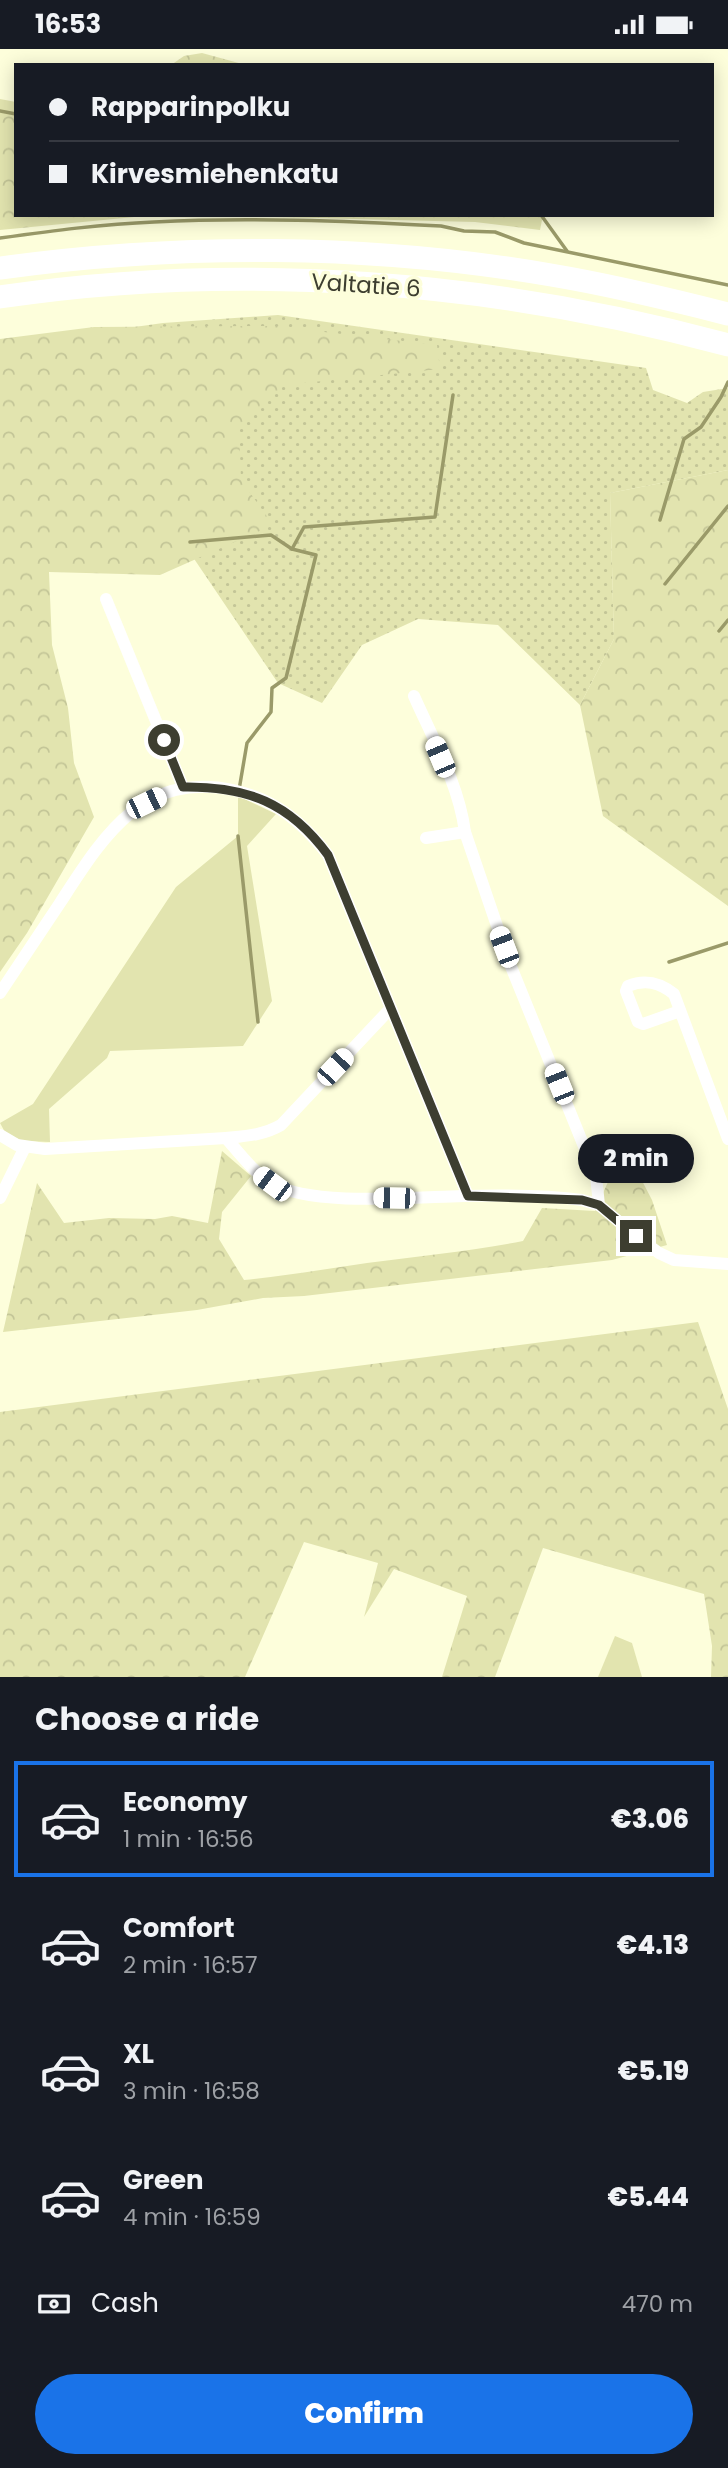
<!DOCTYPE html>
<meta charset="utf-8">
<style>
:root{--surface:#171b24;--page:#242831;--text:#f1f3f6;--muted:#9ea1a6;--line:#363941;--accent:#1a73e8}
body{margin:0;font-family:Poppins,sans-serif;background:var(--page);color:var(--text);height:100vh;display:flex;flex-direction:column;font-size:26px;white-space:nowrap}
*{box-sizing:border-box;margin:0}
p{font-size:23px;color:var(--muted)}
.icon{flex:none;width:38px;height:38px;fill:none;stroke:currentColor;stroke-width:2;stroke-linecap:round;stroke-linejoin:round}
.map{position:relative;height:1628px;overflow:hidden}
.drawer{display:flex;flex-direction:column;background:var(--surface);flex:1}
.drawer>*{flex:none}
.top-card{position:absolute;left:14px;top:14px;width:700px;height:154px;border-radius:0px;box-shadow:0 4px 18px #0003;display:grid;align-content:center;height:154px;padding:0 35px;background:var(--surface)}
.end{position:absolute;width:32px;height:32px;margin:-16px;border:9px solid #3d3e30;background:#fff;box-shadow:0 0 0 4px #fff}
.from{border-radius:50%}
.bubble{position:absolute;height:49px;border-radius:24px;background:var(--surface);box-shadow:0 4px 18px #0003;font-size:23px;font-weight:800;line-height:49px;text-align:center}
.car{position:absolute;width:21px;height:42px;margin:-21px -10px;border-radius:9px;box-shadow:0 0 5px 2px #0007;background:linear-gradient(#fff 24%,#345 0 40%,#fff 0 76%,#345 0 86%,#fff 0)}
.top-card b{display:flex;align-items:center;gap:24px;height:66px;font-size:26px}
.top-card b+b{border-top:2px solid var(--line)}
.top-card i{width:18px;height:18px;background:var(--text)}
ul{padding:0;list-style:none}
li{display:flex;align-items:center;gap:21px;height:116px;margin:0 14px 10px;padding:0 21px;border:4px solid transparent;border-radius:0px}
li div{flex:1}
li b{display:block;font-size:26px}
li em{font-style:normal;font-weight:800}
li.selected{border-color:var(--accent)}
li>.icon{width:63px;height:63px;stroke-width:1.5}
h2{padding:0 35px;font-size:32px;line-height:84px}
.pay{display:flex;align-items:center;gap:18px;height:77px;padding:0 35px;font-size:26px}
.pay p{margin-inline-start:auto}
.primary-button{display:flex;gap:14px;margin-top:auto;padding:14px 35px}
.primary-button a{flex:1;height:80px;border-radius:42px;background:var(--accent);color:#fff;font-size:28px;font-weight:800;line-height:80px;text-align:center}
.status{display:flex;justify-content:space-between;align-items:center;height:49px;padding:0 35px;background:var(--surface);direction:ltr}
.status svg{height:19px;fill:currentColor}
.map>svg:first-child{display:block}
.grass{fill:url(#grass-dots)}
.forest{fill:url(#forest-crowns)}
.pitch{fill:#e2e4af}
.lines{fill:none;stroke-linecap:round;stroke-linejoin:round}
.stream{stroke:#9a9a69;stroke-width:3.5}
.minor{stroke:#fff;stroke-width:12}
.motorway{stroke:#fff;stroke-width:23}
.route{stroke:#3d3e30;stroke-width:9}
.labels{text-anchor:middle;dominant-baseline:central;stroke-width:7;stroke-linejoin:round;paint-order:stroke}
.street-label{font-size:23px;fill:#3d3e30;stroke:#fdfedb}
</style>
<div class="status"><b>16:53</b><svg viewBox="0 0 49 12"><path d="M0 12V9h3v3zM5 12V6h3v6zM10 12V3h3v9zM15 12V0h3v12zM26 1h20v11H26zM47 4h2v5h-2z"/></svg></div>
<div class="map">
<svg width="728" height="1628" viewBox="0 0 728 1628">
<defs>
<pattern id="grass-dots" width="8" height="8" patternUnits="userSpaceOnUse" patternTransform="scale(1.75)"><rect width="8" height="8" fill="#e2e4af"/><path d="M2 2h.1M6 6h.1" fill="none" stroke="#c3c597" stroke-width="1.8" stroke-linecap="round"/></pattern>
<pattern id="forest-crowns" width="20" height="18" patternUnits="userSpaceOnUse" patternTransform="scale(1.75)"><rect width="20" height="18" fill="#e2e4af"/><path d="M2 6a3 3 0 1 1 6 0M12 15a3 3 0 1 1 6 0" fill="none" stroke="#c3c597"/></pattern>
</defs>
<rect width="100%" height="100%" fill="#fdfedb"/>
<path class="grass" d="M 278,266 L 646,319 L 653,341 L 687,354 L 703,343 L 728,339 L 728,421 L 610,444 L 614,590 L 580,656 L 498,576 L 418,570 L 362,596 L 322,654 L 278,634 L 180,489 L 0,297 L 163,274 Z"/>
<g class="forest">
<path d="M 202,4 L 246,16 L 171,16 L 184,7 Z"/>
<path d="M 0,50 L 16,53 L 16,166 L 155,166 L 0,181 Z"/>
<path d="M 188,166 L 543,166 L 540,181 L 475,173 Z"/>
<path d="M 272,277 L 437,296 L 440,320 L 284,336 L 239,379 L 241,431 L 273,476 L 160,526 L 49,523 L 52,596 L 68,659 L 74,714 L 94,768 L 27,884 L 0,923 L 0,290 L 94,278 Z"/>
<path d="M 728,421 L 728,857 L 603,767 L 580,656 L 614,590 L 610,444 Z"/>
<path d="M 624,1097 L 652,1151 L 667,1196 L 612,1211 L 304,1247 L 263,1249 L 197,1261 L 3,1283 L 37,1134 L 64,1174 L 109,1169 L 155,1170 L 172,1167 L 208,1174 L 222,1102 L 251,1127 L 222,1163 L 219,1190 L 244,1231 C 285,1227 326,1220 367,1214 C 420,1207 471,1202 523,1192 L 542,1159 L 595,1162 Z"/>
<path d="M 698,1273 L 728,1360 L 728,1628 L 711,1628 L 712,1597 L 704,1545 L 543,1499 L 495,1628 L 442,1628 L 467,1547 L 394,1520 L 364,1568 L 378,1514 L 304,1493 L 245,1628 L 0,1628 L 0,1363 Z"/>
</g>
<g class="pitch">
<path d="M 238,747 L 276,765 L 247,797 L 272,952 L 243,997 L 110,1002 L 107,1009 L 49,1060 L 50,1093 L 23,1092 L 6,1085 L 0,1074 L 33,1055 L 176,838 L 238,787 Z"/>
<path d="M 615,1587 L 632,1594 L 642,1628 L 598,1628 Z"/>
</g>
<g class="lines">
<g class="stream">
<path d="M 0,62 L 16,65"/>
<path d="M 541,166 L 567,202"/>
<path d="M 0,189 C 51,182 102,175 154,173 C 249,168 345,172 441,177 L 464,182 L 495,183 L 524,194 L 728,236"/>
<path d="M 660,471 L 684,390 L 701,378 L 721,348 L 728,333"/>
<path d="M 190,493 L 271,486 L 292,500 L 316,506 L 286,629 L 272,639 L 271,663 L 247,694 L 239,741"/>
<path d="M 292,500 L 304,478 L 435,468 L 453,346"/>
<path d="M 665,535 L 728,457"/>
<path d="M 719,582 L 728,571"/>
<path d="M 238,787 L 258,973"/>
<path d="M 669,913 L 728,894"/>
</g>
<g class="minor">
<path d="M 106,550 L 183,738"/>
<path d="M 414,647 C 433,690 459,736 465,783 L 510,915 L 596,1127 L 599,1156"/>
<path d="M 426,789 L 465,783"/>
<path d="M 0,944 C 20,914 40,884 60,854 C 103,788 142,722 233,741 C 274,750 303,773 328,806 L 468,1147"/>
<path d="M 680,962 L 643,975 L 638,973 L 626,942 L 628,937 C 645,930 659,933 674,945 C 692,993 710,1042 728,1090"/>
<path d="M 0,1086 L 17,1096 L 45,1100 L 226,1089 C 240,1105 253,1123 272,1134 C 309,1158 417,1148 463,1147 C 502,1146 544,1146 582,1151 L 599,1156 L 636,1187 L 659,1204 L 674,1211 L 728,1215"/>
<path d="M 226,1089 C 246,1087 264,1086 281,1076 L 390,960"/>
<path d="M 0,1149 L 25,1098"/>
</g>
<g class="motorway">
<path d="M 0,219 C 180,194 372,195 551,226 C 611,236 669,250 728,265"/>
<path d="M 0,248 C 240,212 495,232 728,296"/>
</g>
</g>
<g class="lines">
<path class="route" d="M 164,691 L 183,738 C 247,737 290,754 328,806 L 468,1147 L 582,1151 L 599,1156 L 636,1187"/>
</g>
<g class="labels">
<g class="street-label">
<text transform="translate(366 236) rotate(4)">Valtatie 6</text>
</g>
</g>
</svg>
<i class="end from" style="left:164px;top:691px"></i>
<i class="end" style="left:636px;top:1187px"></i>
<div class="bubble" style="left:578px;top:1085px;width:116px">2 min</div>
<i class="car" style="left:440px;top:708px;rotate:337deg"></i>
<i class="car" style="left:146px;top:754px;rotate:64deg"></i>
<i class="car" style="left:504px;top:898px;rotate:339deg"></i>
<i class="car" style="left:335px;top:1018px;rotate:43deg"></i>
<i class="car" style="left:559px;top:1035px;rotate:338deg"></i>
<i class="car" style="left:272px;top:1135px;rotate:307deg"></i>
<i class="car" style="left:394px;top:1149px;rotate:271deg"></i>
<div class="top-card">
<b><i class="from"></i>Rapparinpolku</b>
<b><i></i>Kirvesmiehenkatu</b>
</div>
</div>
<section class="drawer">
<h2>Choose a ride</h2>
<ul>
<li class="selected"><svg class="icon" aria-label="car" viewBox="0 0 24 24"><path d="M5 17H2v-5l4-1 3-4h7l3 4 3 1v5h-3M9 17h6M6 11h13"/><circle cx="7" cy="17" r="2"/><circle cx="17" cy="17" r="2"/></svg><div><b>Economy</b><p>1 min · 16:56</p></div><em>€3.06</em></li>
<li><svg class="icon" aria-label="car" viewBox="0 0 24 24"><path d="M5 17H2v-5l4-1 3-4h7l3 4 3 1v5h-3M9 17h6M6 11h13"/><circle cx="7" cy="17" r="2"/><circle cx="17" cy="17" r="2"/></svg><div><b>Comfort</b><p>2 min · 16:57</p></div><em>€4.13</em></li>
<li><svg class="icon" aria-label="car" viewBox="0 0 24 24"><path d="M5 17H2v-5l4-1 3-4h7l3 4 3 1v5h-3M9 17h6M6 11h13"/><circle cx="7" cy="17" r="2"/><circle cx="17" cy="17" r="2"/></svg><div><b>XL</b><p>3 min · 16:58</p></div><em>€5.19</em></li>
<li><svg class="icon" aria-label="car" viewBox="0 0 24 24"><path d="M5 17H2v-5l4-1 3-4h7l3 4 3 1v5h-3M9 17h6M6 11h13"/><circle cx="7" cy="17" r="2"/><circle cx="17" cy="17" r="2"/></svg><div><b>Green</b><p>4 min · 16:59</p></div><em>€5.44</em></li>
</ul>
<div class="pay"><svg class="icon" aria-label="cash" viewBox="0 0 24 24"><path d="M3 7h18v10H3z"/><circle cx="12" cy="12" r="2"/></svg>Cash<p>470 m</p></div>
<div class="primary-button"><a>Confirm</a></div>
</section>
